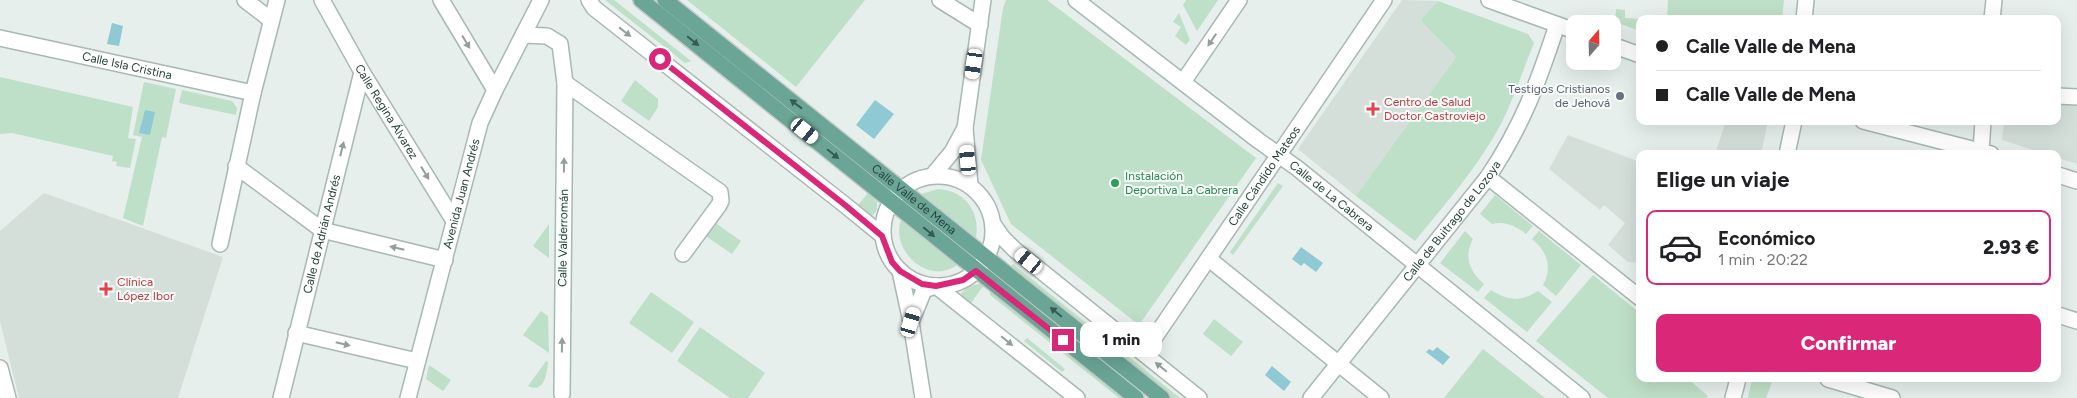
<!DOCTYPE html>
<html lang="es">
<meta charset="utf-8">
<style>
:root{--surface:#fff;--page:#f2f2f2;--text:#202124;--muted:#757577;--line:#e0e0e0;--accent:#db2777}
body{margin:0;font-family:Figtree,sans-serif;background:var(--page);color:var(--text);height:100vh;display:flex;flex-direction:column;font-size:19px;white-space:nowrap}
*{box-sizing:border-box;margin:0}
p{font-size:16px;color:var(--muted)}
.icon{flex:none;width:28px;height:28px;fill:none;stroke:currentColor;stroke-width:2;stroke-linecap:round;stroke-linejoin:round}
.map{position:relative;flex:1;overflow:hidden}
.details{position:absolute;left:1636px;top:150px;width:425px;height:232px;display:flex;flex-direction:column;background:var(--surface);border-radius:10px;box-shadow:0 5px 20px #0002}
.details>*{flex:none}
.banner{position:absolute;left:1636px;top:15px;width:425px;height:110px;border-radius:10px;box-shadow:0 5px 20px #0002;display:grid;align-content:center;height:110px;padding:0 20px;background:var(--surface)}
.needle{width:32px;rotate:20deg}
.controls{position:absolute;left:1566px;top:15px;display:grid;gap:10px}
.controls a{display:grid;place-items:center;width:55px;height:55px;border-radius:10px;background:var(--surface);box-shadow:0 5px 20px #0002;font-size:25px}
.end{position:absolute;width:22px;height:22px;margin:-11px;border:6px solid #db2777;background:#fff;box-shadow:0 0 0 2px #fff}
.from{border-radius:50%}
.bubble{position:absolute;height:35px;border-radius:10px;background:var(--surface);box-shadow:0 5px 20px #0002;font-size:16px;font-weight:800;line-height:35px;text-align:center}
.car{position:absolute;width:15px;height:30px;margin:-15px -8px;border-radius:6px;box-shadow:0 0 4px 1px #0007;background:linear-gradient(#fff 24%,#345 0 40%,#fff 0 76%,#345 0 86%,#fff 0)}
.banner b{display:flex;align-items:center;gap:18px;height:48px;font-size:19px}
.banner b+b{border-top:1px solid var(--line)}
.banner i{width:12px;height:12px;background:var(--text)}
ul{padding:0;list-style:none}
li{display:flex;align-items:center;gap:15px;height:75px;margin:0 10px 8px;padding:0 10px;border:2px solid var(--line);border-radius:10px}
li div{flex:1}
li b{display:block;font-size:19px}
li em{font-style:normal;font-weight:800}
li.on{border-color:var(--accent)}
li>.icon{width:45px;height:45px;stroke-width:1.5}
h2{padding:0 20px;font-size:22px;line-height:60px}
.action{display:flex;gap:10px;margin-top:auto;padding:10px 20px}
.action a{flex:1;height:58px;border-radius:10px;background:var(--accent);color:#fff;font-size:20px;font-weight:800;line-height:58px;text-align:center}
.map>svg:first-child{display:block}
.built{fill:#d4dfda}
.green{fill:#bfe0c8}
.water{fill:#8ec9d4}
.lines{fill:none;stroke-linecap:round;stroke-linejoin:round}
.minor-casing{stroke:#a8b8b2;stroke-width:18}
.major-casing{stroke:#c2cac8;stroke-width:18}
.minor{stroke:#fff;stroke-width:15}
.major{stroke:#6aa596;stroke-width:15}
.oneway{fill:#92a09c}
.oneway2{fill:#365b51}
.route{stroke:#db2777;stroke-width:6}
.worship-dot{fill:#6b7280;stroke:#f7fbf9;stroke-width:2}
.health-dot{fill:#e0444e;stroke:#f7fbf9;stroke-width:2}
.leisure-dot{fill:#2e9e5b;stroke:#f7fbf9;stroke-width:2}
.labels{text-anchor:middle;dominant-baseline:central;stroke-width:4;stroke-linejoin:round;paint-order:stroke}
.street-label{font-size:12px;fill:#24423a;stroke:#f7fbf9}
.worship-label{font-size:12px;fill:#5b616d;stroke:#f7fbf9;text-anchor:end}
.health-label{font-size:12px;fill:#be3a42;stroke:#f7fbf9;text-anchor:start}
.leisure-label{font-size:12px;fill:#27864d;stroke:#f7fbf9;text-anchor:start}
</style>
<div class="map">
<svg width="2077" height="398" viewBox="0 0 2077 398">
<rect width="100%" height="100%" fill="#e6efeb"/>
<g class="built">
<path d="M 1402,0 L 1438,1 L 1420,20 L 1456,57 L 1356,196 L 1298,149 Z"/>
<path d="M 2058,100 L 2077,101 L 2077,164 L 2058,158 L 2058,154 L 2045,154 L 2002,140 L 2004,121 L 2058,121 Z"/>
<path d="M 1726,121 L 1768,121 L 1761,154 L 1715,154 Z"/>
<path d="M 1568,135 L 1640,162 L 1640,272 L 1638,263 L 1628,262 L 1608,245 L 1625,223 L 1604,205 L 1600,210 L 1549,169 Z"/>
<path d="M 44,193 L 223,257 L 178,398 L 19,398 L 0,321 L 0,231 Z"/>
</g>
<g class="green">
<path d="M 605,0 L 614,0 L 691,61 L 685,63 Z"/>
<path d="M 687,0 L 865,0 L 796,87 Z"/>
<path d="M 1006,0 L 1047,0 L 1256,158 L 1139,325 L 1011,224 L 981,160 L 1003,8 Z"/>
<path d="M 1186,0 L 1218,0 L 1197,31 L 1183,5 Z"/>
<path d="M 1668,0 L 1784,0 L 1782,19 L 1667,19 Z"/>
<path d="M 1438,1 L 1528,34 L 1534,43 C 1523,70 1514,98 1501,124 C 1478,167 1446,203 1415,241 L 1356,196 L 1456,57 L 1420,20 Z"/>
<path d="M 1616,9 L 1625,10 L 1625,18 L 1640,19 L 1640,31 L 1615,22 Z"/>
<path d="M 1179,13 L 1190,40 L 1186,45 L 1175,36 L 1181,27 L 1173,22 Z"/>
<path d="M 0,77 L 133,107 L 128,138 L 136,139 L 130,168 L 116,166 L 117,162 L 112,161 L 113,156 L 12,133 L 0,134 Z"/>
<path d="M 635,80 L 658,99 L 658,107 L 649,121 L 621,101 Z"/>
<path d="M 144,82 L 176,89 L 166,138 L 162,137 L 143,226 L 123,218 L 142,137 L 133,135 Z"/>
<path d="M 182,90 L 232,101 L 237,108 L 236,115 L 179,103 Z"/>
<path d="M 1278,183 L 1283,186 L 1233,255 L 1230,252 Z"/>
<path d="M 938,189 C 966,191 980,212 976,238 L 921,194 Z"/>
<path d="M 868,193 L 877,202 L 877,210 L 872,216 L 858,205 Z"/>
<path d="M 1495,195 L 1533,226 L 1526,234 C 1516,226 1505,221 1492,224 L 1480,214 Z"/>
<path d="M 901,220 L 957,265 C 929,286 890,251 901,220 Z"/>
<path d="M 714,222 L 741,241 L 732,254 L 704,235 Z"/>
<path d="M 549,224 L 549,258 L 533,246 Z"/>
<path d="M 1465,231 L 1473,239 C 1463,257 1470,272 1484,284 L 1478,292 L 1440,263 Z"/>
<path d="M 1539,231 L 1581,265 L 1556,296 L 1543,285 C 1553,267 1547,251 1532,239 Z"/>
<path d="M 1013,264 L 1180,398 L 1171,398 L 1009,268 Z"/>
<path d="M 1593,275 L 1640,313 L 1640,379 L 1688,379 L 1708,396 L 1706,398 L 1608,398 L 1536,341 Z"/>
<path d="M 981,284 L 984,285 L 971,303 L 962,296 L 961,293 C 968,287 972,284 981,284 Z"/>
<path d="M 990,290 L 1124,398 L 1119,398 L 990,295 Z"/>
<path d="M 1491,290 C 1508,301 1521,302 1538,291 L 1552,302 L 1527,332 L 1484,298 Z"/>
<path d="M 651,292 L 694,322 L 672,353 L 629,323 Z"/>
<path d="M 541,311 L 548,316 L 549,353 L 523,335 Z"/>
<path d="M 1214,319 L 1243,342 L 1231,356 L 1203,334 Z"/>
<path d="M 700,327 L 765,373 L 748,398 L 730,398 L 677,361 Z"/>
<path d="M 1027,338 L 1065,369 L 1062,372 L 1024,341 Z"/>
<path d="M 1483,349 L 1545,398 L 1444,398 Z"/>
<path d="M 546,361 L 548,362 C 547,374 544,394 528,386 Z"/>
<path d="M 429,365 L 451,380 L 443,391 L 426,379 Z"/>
<path d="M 1752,379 L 1773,379 L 1766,398 L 1748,398 Z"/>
</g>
<g class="water">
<path d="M 112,23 L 123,26 L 119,46 L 107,44 Z"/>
<path d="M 875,100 L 894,114 L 874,139 L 856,125 Z"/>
<path d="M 145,110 L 155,112 L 150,135 L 139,133 Z"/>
<path d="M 1301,247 L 1323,263 L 1316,272 L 1304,263 L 1301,266 L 1292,259 Z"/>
<path d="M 1437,347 L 1450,357 L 1443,365 L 1426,352 L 1429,349 L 1433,351 Z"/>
<path d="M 1272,366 L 1291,382 L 1284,391 L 1265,375 Z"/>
</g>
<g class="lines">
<g class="minor-casing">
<g id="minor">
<path d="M 245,0 L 271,20"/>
<path id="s1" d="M 322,0 L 362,72 L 454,221"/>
<path d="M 441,0 L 495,90"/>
<path d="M 589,0 L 594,8 L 845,205 L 883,236"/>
<path d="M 940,0 L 980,25"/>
<path id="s2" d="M 1076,0 L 1259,141 L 1297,168 L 1582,398"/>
<path d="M 1489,0 L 1575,31"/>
<path d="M 1804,19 L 1806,0"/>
<path d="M 1992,19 L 1994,0"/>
<path d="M 523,35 L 547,36 L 560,44 L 565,83 L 562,394"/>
<path id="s3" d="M 0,38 L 253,93"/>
<path d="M 1612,45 L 1640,55"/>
<path d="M 1183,82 L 1239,0"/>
<path d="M 565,83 L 720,192 L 721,201 L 719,205 L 683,254"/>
<path d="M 2058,96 L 2077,97"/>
<path d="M 1863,121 L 1991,154"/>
<path d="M 1981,151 L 1983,121"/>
<path d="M 1787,154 L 1794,121"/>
<path d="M 236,166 L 322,230 L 445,260"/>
<path d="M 933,175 L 952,152 L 965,128"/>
<path d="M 2058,175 L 2077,181"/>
<circle cx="938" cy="231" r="55"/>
<path d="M 1488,177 L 1640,298"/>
<path d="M 970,185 L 965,128 L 983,0"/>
<path d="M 993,224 L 1002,237 L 1015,250 L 1199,398"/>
<path d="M 220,244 L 253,93 L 277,0"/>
<path d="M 1209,259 L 1381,398"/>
<path d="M 900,271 L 911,322 L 923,398"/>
<path d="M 936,286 L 1077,398"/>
<path d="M 2058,315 L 2077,321"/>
<path d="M 911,322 L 924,290 L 936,286"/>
<path d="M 296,333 L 417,361"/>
<path id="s4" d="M 1144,353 L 1384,0"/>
<path d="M 0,368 L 8,398"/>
<path d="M 1828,379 L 1892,398"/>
<path id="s5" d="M 281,398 L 362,72"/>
<path id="s6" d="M 408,398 L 480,123 L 495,90 L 541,0"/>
<path id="s7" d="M 1311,398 L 1488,177 C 1522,126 1538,83 1557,25"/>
<path d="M 1733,398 L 1738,379"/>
</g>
</g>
<g class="major-casing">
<g id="major">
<path d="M 641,0 L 1136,398"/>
<path id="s8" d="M 665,0 L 1162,398"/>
</g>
</g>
<use href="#minor" class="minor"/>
<use href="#major" class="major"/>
</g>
<defs><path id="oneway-solid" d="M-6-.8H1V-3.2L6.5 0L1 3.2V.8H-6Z" transform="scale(1.25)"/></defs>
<g class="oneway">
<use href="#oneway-solid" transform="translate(625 32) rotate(38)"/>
<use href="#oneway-solid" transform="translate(1212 40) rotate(124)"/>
<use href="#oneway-solid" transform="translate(466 42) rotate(59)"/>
<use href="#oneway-solid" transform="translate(342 149) rotate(-76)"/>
<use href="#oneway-solid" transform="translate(564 165) rotate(-89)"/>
<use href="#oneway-solid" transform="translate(425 173) rotate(58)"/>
<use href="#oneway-solid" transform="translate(397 248) rotate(-167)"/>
<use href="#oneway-solid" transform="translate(1007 341) rotate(39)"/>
<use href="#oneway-solid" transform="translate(343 344) rotate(13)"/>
<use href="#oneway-solid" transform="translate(562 345) rotate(-89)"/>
<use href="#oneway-solid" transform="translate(1161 367) rotate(-141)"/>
</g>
<g class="oneway2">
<use href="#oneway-solid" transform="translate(693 41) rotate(39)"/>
<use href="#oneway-solid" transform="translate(796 104) rotate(-142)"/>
<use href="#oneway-solid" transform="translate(833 154) rotate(39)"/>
<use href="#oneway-solid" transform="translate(929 232) rotate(40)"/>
<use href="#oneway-solid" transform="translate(1056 312) rotate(-141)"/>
</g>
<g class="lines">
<path class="route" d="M 660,59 L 845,205 L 882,236 L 892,262 L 900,271 L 922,284 L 936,286 L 963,280 L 976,271 L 1063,340"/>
</g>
<circle class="worship-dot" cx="1620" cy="96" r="5"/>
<g class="health-dot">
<path d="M1370.5 101.5h5v5h5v5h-5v5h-5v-5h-5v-5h5z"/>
<path d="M103.5 281.5h5v5h5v5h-5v5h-5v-5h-5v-5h5z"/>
</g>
<circle class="leisure-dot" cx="1115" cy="183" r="5"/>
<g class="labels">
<g class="street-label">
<text stroke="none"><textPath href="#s3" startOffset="130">Calle Isla Cristina</textPath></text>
<text stroke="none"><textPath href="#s1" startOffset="129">Calle Regina Álvarez</textPath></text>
<text stroke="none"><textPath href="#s4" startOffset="214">Calle Cándido Mateos</textPath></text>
<text stroke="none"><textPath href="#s6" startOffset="211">Avenida Juan Andrés</textPath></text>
<text stroke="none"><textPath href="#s2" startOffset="322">Calle de La Cabrera</textPath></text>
<text stroke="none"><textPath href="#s8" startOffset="319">Calle Valle de Mena</textPath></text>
<text stroke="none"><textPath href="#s7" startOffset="226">Calle de Buitrago de Lozoya</textPath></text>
<text stroke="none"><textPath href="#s5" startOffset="169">Calle de Adrián Andrés</textPath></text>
<text transform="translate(563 238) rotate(-89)">Calle Valderromán</text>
</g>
<g class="worship-label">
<text x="1610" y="89">Testigos Cristianos<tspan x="1610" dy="14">de Jehová</tspan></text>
</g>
<g class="health-label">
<text x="1384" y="102">Centro de Salud<tspan x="1384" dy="14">Doctor Castroviejo</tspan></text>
<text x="117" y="282">Clínica<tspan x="117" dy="14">López Ibor</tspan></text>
</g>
<g class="leisure-label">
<text x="1125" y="176">Instalación<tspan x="1125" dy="14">Deportiva La Cabrera</tspan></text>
</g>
</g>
</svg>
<div class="controls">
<a><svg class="needle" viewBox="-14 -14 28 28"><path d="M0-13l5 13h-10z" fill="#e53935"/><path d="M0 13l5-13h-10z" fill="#757577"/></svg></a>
</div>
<i class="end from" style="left:660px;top:59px"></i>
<i class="end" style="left:1063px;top:340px"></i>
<div class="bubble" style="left:1080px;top:322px;width:82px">1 min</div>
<i class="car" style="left:974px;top:64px;rotate:188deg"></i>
<i class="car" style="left:805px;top:131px;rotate:129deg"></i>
<i class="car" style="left:968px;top:160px;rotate:355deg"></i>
<i class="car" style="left:1029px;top:261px;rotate:309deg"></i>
<i class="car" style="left:911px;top:322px;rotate:17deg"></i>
<div class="banner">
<b><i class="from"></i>Calle Valle de Mena</b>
<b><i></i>Calle Valle de Mena</b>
</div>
<section class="details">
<h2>Elige un viaje</h2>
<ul>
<li class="on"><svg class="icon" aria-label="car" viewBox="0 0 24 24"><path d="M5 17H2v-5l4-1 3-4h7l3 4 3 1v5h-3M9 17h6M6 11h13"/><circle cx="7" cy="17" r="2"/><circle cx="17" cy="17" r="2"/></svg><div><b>Económico</b><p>1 min · 20:22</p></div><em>2.93 €</em></li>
</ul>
<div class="action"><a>Confirmar</a></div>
</section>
</div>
